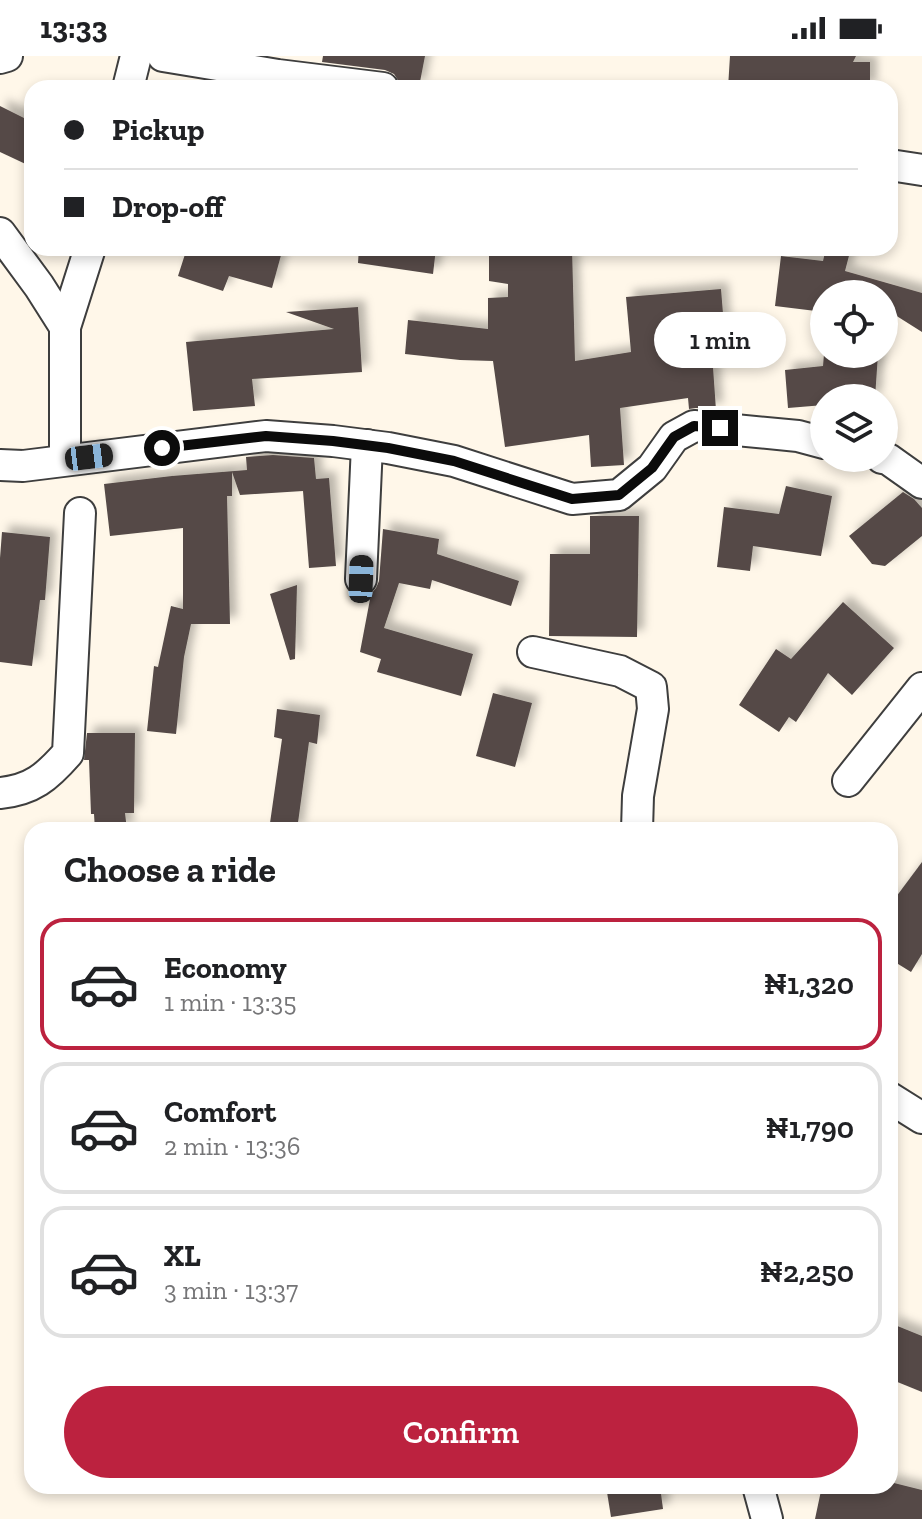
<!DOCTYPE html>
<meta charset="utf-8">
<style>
:root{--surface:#fff;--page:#f6f6f6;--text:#202124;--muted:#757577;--line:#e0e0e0;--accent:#bc223f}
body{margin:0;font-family:"Zilla Slab",serif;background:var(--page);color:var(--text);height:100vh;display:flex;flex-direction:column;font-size:30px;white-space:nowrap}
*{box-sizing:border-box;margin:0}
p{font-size:26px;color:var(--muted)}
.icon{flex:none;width:44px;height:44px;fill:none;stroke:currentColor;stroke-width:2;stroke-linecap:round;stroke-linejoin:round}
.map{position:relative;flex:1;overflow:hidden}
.details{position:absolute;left:24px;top:766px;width:874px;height:672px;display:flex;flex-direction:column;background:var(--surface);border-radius:24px;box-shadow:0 4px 12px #0003}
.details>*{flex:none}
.top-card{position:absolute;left:24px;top:24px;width:874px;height:176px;border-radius:24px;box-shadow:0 4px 12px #0003;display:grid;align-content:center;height:176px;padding:0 40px;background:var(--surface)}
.fabs{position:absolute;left:810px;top:224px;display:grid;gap:16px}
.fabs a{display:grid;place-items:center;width:88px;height:88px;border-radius:50%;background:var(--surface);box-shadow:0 4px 12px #0003;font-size:40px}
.end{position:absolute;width:36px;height:36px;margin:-18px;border:10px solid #0b0b0b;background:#fff;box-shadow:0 0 0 4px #fff}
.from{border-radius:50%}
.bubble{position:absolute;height:56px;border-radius:28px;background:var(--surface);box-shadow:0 4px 12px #0003;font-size:26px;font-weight:600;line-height:56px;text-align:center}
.car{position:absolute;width:24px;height:48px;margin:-24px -12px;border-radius:10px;box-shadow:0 0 6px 2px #0007;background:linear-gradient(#222 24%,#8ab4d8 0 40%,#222 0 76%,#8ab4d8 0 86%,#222 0)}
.top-card b{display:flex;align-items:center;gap:28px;height:76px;font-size:30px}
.top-card b+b{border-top:2px solid var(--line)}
.top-card i{width:20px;height:20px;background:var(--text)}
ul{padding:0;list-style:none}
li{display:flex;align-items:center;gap:24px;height:132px;margin:0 16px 12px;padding:0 24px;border:4px solid var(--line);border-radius:24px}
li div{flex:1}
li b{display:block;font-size:30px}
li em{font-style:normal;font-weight:600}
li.active{border-color:var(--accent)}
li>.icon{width:72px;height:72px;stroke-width:1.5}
h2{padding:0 40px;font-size:36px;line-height:96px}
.primary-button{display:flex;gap:16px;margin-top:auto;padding:16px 40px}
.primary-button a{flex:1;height:92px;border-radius:48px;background:var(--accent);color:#fff;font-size:32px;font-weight:600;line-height:92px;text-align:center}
.status{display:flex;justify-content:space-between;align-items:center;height:56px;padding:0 40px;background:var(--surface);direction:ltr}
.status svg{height:22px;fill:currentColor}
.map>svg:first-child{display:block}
.building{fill:#544a47;filter:url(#shadow)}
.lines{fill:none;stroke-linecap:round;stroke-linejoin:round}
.street-casing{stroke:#3e3e3e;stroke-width:34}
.street{stroke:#fff;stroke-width:30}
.route{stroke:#0b0b0b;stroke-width:10}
</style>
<div class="status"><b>13:33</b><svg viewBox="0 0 49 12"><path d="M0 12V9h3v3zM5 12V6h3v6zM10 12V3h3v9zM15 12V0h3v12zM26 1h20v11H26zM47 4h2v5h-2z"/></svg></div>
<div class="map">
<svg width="922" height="1463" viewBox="0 0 922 1463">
<defs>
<filter id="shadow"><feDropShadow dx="7" dy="-7" stdDeviation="4" flood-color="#0004"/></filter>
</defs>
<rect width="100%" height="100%" fill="#fff7e9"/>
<g class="building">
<path d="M 323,0 L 425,0 L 419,31 L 400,27 L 394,18 L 385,14 L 322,6 Z"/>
<path d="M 730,0 L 856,0 L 853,6 L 870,6 L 870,32 L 728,32 Z"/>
<path d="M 0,50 L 32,66 L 32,111 L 0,96 Z"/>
<path d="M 187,192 L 283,192 L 272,232 L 229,220 L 223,235 L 178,220 Z"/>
<path d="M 359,192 L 436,192 L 433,218 L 358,207 Z"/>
<path d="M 489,192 L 572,192 L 575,305 L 631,296 L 626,241 L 721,233 L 725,282 L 711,283 L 716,354 L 696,352 L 689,353 L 688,342 L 620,352 L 624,409 L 591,411 L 589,379 L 505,391 L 493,305 L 460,304 L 405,298 L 408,264 L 488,273 L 488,242 L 508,241 L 508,228 L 489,225 Z"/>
<path d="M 826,192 L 851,192 L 845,215 L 922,237 L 922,276 L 884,252 L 884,238 L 824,238 L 824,256 L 775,250 L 781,200 L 823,205 Z"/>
<path d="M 358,251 L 362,316 L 252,323 L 255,350 L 193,355 L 186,286 L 334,273 L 286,256 Z"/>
<path d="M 824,298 L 878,298 L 875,342 L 824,342 L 824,349 L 788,352 L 785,314 L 823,310 Z"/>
<path d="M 273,399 L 314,402 L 316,423 L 329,422 L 336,510 L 309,512 L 303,435 L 240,439 L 232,416 L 232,440 L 227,440 L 230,568 L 191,568 L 184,601 L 176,678 L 147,675 L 154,610 L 158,611 L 171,550 L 183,553 L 183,472 L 110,480 L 104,428 L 172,420 L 247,414 L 246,401 Z"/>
<path d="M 786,430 L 832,440 L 821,500 L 753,490 L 750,515 L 717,511 L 724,451 L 779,458 Z"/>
<path d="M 903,436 L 914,443 L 922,452 L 922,480 L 885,510 L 872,508 L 849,480 Z"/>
<path d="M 590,460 L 639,460 L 637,581 L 549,580 L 550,498 L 590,498 Z"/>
<path d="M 383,473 L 439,483 L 437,498 L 519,525 L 511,550 L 432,524 L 430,533 L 399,527 L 384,572 L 473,598 L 461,640 L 377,616 L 381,603 L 360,596 L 371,538 L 376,532 L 379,525 Z"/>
<path d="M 2,476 L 50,481 L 45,544 L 40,544 L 32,610 L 0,606 L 0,502 Z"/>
<path d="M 297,529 L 295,603 L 290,604 L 270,538 Z"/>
<path d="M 843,546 L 894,592 L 852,639 L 828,617 L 796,666 L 789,661 L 779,676 L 739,649 L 776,593 L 791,603 Z"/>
<path d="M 493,637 L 532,647 L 515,711 L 476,700 Z"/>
<path d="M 277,653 L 320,659 L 317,688 L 309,686 L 297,774 L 269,774 L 282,683 L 274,681 Z"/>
<path d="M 87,677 L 135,677 L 134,757 L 125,757 L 127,774 L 95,774 L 94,758 L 91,758 L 89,704 L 84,704 Z"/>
<path d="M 922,806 L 922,898 L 911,916 L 890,903 L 890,849 Z"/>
<path d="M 890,1267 L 922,1280 L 922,1336 L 890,1323 Z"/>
<path d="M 890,1426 L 922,1434 L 922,1463 L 815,1463 L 822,1430 L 890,1430 Z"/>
<path d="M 606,1430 L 660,1430 L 663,1453 L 611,1461 Z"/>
</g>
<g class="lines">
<g class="street-casing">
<g id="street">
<path d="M 163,0 L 278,19 L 383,32"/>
<path d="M 0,2 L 7,0"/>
<path d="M 128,32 L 136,0"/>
<path d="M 890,109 L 922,114"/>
<path d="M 0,177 L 39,230 L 65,271"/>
<path d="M 882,402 L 888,403 L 922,427"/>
<path d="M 65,404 L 65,271 L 90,192"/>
<path d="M 0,409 L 23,410 L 266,380 L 333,385 L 388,392 L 454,405 L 572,443 L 619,439 L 652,412 L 674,381 L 694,370 L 798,380 L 824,387"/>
<path d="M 361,523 L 367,389"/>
<path d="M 533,596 L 620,615 L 651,631 L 653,653 L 638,740 L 637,774"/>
<path d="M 848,725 L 922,632"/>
<path d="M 0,737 C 32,734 47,721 68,697 L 80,457"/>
<path d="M 890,1042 L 922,1062"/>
<path d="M 758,1430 L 767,1463"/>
</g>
</g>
<use href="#street" class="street"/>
</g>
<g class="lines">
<path class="route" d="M 162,392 L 266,380 L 333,385 L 388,392 L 454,405 L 572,443 L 619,439 L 652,412 L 674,381 L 694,370 L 720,372"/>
</g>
</svg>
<div class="fabs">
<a><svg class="icon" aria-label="locate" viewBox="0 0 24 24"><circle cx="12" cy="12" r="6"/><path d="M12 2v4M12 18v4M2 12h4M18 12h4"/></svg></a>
<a><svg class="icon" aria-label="layers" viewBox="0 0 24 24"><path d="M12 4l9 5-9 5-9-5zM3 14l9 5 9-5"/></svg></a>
</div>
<i class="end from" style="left:162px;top:392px"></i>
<i class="end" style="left:720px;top:372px"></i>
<div class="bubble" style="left:654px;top:256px;width:132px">1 min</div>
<i class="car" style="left:89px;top:401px;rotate:83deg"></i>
<i class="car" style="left:361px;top:523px;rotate:2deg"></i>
<div class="top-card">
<b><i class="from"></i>Pickup</b>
<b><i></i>Drop-off</b>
</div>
<section class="details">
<h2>Choose a ride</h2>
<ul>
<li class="active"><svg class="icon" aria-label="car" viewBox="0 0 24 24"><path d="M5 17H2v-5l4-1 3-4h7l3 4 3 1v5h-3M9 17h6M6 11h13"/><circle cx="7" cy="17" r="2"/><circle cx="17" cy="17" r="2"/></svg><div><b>Economy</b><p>1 min · 13:35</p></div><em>₦1,320</em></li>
<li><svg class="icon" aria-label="car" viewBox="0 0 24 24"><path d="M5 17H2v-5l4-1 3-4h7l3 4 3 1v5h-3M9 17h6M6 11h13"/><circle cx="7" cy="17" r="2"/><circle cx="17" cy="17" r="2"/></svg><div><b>Comfort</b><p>2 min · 13:36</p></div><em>₦1,790</em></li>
<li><svg class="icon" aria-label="car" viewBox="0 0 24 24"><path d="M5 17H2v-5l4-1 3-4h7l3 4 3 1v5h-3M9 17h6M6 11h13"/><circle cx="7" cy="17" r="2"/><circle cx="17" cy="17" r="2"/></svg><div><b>XL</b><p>3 min · 13:37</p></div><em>₦2,250</em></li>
</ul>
<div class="primary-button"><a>Confirm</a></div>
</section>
</div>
